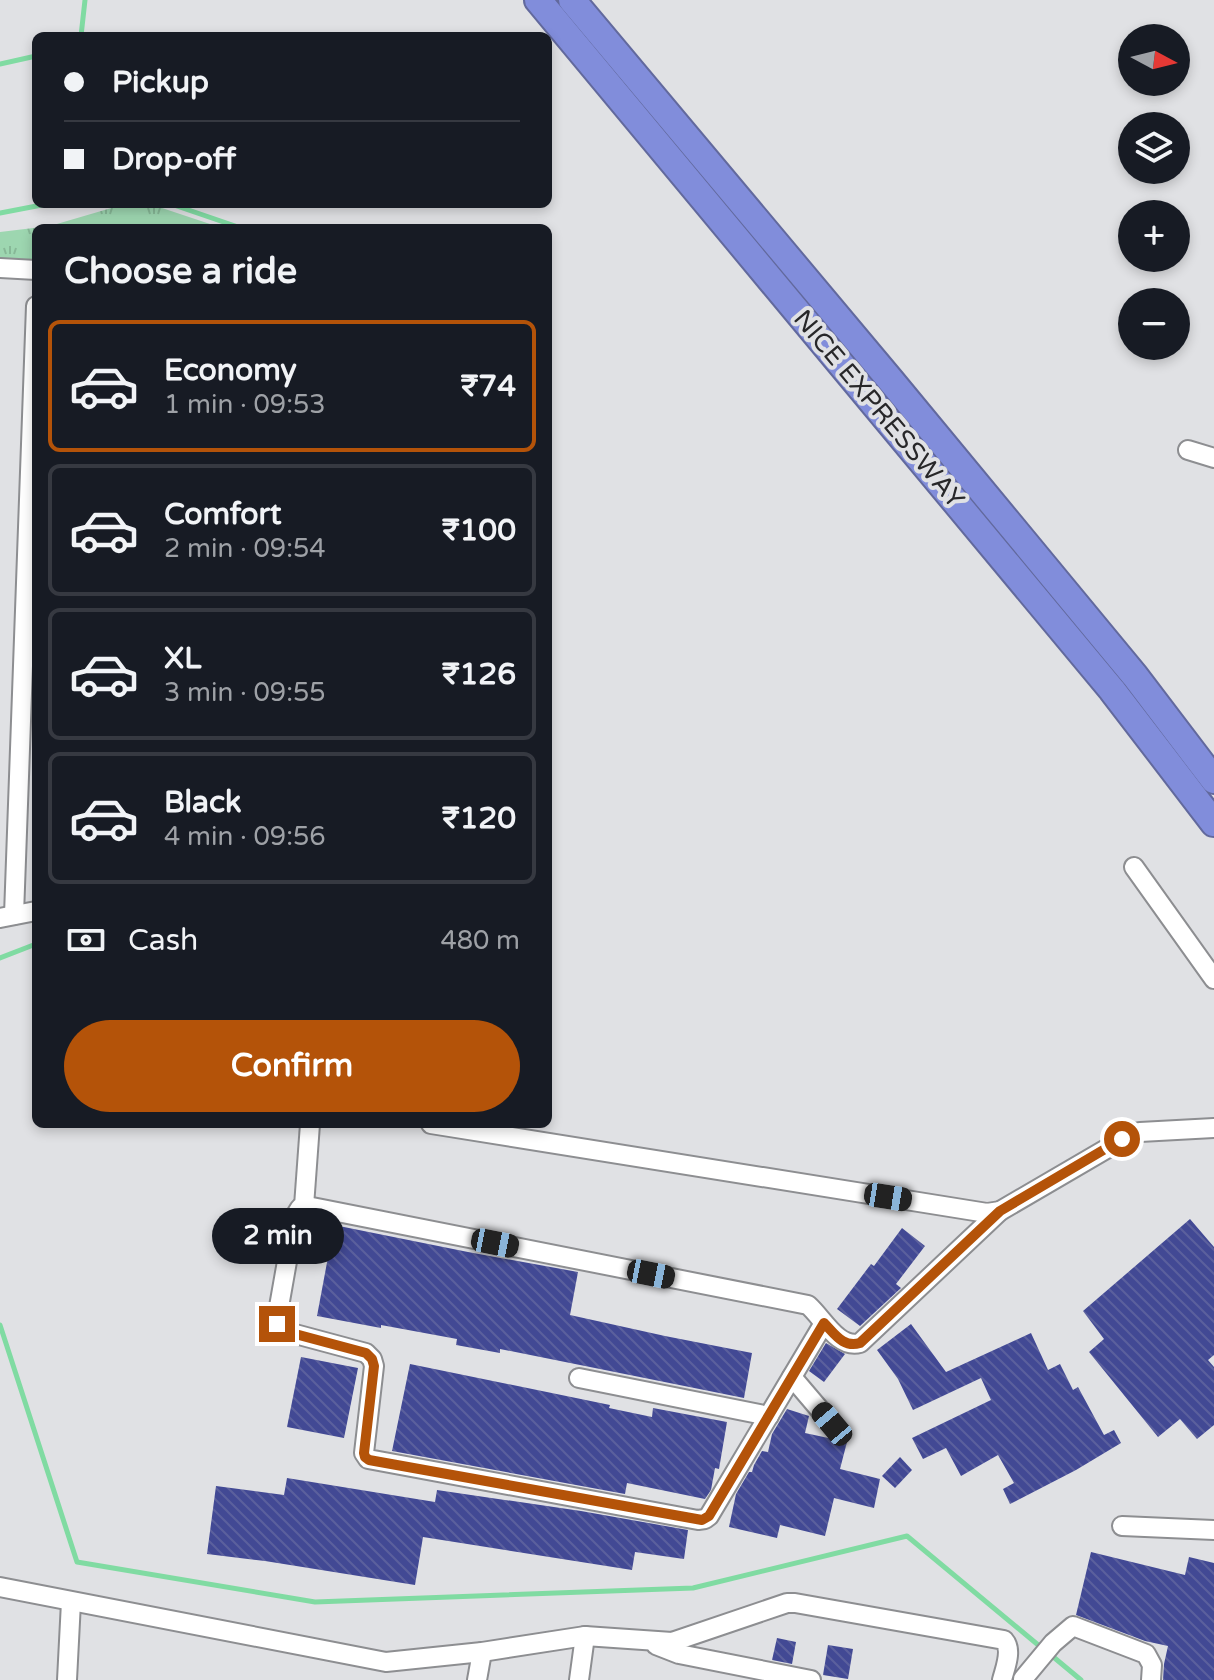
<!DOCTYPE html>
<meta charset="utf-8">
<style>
:root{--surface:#171b24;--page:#20242c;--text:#f1f3f6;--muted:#9ea1a6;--line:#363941;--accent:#b45309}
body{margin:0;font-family:"Varela Round",sans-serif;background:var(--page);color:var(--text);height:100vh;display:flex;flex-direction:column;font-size:30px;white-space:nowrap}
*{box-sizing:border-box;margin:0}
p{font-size:26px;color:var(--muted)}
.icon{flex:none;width:44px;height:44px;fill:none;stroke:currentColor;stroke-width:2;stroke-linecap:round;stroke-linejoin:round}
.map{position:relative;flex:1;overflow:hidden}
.drawer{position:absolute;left:32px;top:224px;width:520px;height:904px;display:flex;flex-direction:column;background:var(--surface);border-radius:12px;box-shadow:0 4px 12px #0003}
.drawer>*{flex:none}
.banner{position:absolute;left:32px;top:32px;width:520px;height:176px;border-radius:12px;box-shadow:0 4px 12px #0003;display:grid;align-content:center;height:176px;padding:0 32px;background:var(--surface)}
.needle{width:52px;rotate:97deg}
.fabs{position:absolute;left:1118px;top:24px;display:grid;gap:16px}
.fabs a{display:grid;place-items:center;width:72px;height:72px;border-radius:50%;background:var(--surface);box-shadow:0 4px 12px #0003;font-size:40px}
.end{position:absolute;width:36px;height:36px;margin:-18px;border:10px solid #b45309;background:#fff;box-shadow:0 0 0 4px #fff}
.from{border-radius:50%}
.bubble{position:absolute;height:56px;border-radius:28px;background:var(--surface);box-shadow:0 4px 12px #0003;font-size:26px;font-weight:800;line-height:56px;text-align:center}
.car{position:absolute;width:24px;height:48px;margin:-24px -12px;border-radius:10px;box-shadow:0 0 6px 2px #0007;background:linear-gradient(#222 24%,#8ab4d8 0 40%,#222 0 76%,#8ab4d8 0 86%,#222 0)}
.banner b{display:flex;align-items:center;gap:28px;height:76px;font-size:30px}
.banner b+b{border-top:2px solid var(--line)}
.banner i{width:20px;height:20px;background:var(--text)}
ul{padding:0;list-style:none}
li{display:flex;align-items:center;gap:24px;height:132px;margin:0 16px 12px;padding:0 16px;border:4px solid var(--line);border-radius:12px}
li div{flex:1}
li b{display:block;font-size:30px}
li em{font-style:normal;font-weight:800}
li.selected{border-color:var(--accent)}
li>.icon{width:72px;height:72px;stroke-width:1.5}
h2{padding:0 32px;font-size:36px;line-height:96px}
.pay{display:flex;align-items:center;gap:20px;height:88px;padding:0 32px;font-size:30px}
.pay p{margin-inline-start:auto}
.action{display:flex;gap:16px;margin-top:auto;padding:16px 32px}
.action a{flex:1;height:92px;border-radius:48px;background:var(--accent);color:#fff;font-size:32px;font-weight:800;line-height:92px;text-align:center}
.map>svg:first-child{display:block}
.park{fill:url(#park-tufts)}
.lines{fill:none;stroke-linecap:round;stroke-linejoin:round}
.stream{stroke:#80dba2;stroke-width:5}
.building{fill:url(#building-back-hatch)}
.minor-casing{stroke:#8d8e91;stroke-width:22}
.highway-casing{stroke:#62699d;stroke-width:30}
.minor{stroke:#fff;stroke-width:18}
.highway{stroke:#818ddb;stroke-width:26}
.route{stroke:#b45309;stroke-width:10}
.labels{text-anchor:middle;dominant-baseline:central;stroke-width:8;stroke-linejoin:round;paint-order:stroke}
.street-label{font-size:26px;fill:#272729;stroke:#e0e1e4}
</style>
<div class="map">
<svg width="1214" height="1680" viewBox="0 0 1214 1680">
<defs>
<pattern id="park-tufts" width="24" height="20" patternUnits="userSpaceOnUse" patternTransform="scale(2)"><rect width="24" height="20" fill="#9dd6b0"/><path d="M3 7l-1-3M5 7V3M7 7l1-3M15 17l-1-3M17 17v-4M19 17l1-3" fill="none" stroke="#87b897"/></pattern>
<pattern id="building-back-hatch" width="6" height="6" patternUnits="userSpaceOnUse" patternTransform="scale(2)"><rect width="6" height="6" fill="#424994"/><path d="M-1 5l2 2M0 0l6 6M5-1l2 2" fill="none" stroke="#5b609d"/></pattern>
</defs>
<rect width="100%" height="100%" fill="#e0e1e4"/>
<path class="park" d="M 125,204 L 156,206 L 222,228 L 36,228 L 36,260 L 0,259 L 0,232 L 50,226 Z"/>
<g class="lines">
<g class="stream">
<path d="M 81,36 L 85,0"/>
<path d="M 0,64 L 36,56"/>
<path d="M 171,204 L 241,228"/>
<path d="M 0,213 L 47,204"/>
<path d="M 0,958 L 36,944"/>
<path d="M 0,1325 L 77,1562 L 315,1602 L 693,1588 L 907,1536 L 1043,1649"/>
<path d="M 1051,1655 L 1081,1680"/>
</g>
</g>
<g class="building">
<path d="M 1190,1219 L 1214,1247 L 1214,1355 L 1208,1360 L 1214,1367 L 1214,1425 L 1197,1439 L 1180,1419 L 1158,1437 L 1089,1352 L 1104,1339 L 1083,1311 Z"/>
<path d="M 334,1225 L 468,1252 L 578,1272 L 570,1315 L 665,1336 L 752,1353 L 744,1398 L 500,1349 L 500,1353 L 456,1345 L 457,1339 L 381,1325 L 381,1328 L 317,1316 Z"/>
<path d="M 902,1228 L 925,1246 L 896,1284 L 901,1288 L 860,1326 L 837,1309 L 871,1264 L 874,1266 Z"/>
<path d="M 911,1324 L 946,1372 L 1031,1333 L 1048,1370 L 1060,1364 L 1073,1390 L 1078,1387 L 1104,1435 L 1114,1430 L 1121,1443 L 1076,1470 L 1010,1504 L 1003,1489 L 1014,1483 L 998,1455 L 961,1476 L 946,1448 L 923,1459 L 912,1438 L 991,1400 L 981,1378 L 913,1410 L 898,1379 L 877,1350 Z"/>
<path d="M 826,1343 L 845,1354 L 824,1382 L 809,1371 Z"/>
<path d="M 301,1357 L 358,1368 L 344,1438 L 287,1427 Z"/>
<path d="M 410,1364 L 610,1405 L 609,1408 L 652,1417 L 653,1408 L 727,1422 L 719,1469 L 715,1468 L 711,1490 L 705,1499 L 627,1483 L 625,1494 L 392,1451 Z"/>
<path d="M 787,1409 L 809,1416 L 805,1433 L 847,1442 L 840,1469 L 880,1479 L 874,1508 L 834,1498 L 825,1536 L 780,1525 L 777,1538 L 729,1527 L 736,1494 L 749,1472 L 752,1472 L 754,1465 L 762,1451 L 768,1452 L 772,1434 Z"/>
<path d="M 900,1457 L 912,1470 L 895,1488 L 882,1476 Z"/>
<path d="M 287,1478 L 435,1502 L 437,1490 L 581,1511 L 688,1530 L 684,1559 L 635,1552 L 632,1570 L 423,1537 L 415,1585 L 265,1561 L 207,1554 L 216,1486 L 284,1495 Z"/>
<path d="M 1091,1552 L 1185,1575 L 1189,1557 L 1214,1563 L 1214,1680 L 1163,1680 L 1164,1664 L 1168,1646 L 1145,1641 L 1076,1615 Z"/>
<path d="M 777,1638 L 796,1642 L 792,1664 L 772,1660 Z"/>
<path d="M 828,1645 L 853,1649 L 848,1679 L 823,1675 Z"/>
</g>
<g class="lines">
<g class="minor-casing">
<g id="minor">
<path d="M 0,268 L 36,270"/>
<path d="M 1188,450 L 1214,458"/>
<path d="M 1134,867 L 1214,979"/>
<path d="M 14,915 L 36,306"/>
<path d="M 0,918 L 36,911"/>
<path d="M 431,1124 L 987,1213 L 1000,1211 L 1132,1134 L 1140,1132 L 1214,1128"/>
<path d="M 304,1206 L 310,1124"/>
<path d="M 824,1323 L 709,1516 L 705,1519 L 698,1520 L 368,1459 L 364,1453 L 374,1366 L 372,1359 L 366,1353 L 284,1331 L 277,1324 L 277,1318 L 295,1216 L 300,1208 L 307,1206 L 808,1305 C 823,1318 838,1349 860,1343 L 1000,1211"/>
<path d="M 792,1377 L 832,1424"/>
<path d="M 579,1378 L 769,1416"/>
<path d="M 1122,1526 L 1214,1530"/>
<path d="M 0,1587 L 386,1662 L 482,1652 L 585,1636 L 672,1642 L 787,1603 L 795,1603 L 1004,1640 C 1013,1650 1005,1668 1002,1680"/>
<path d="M 656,1645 L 679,1654 L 811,1680"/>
<path d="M 1023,1679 L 1053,1643 L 1073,1626 L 1146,1654 L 1152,1665 L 1151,1680"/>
<path d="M 67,1680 L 71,1602"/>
<path d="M 477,1680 L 482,1652"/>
<path d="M 579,1680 L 585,1636"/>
</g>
</g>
<g class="highway-casing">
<g id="highway">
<path d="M 538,0 L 1112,690 L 1214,823"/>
<path d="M 572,0 L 892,382 L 1135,676 L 1214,780"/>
</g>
</g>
<use href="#minor" class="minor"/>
<use href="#highway" class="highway"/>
</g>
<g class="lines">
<path class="route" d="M 277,1324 L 284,1331 L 366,1353 L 372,1359 L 374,1366 L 364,1453 L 365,1457 L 369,1460 L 702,1520 L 709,1516 L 824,1323 C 835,1334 843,1348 860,1343 L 1000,1211 L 1122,1139"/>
</g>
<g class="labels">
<g class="street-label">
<text transform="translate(879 409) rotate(50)">NICE EXPRESSWAY</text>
</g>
</g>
</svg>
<div class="fabs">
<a><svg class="needle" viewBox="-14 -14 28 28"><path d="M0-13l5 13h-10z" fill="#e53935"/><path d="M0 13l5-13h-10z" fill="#9ea1a6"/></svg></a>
<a><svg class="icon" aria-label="layers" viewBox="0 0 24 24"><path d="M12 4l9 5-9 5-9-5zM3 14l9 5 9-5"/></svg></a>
<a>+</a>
<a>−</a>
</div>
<i class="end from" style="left:1122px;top:1139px"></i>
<i class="end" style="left:277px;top:1324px"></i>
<div class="bubble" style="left:212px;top:1208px;width:132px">2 min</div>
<i class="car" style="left:888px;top:1197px;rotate:99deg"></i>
<i class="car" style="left:495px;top:1243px;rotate:101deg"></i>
<i class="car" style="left:651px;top:1274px;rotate:101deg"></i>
<i class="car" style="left:832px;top:1424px;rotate:320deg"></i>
<div class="banner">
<b><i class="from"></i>Pickup</b>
<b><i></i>Drop-off</b>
</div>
<section class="drawer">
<h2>Choose a ride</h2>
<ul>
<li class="selected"><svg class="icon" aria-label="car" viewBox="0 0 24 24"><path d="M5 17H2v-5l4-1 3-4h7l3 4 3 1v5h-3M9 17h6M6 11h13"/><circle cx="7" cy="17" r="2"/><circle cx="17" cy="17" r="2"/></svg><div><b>Economy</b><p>1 min · 09:53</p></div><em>₹74</em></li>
<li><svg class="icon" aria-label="car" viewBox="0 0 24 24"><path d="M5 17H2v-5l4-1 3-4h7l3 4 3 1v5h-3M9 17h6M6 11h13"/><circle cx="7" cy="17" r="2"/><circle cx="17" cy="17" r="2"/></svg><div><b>Comfort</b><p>2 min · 09:54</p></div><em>₹100</em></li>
<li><svg class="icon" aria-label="car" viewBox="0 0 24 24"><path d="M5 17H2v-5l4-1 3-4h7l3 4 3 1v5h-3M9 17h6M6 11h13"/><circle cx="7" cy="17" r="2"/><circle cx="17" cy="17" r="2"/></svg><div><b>XL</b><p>3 min · 09:55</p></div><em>₹126</em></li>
<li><svg class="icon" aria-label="car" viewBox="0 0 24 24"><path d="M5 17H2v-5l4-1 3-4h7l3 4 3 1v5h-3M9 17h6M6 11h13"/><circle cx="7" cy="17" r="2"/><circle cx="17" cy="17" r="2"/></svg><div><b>Black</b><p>4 min · 09:56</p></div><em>₹120</em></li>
</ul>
<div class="pay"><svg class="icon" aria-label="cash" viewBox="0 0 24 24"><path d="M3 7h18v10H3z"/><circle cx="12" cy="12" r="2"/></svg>Cash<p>480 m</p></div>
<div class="action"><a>Confirm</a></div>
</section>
</div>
